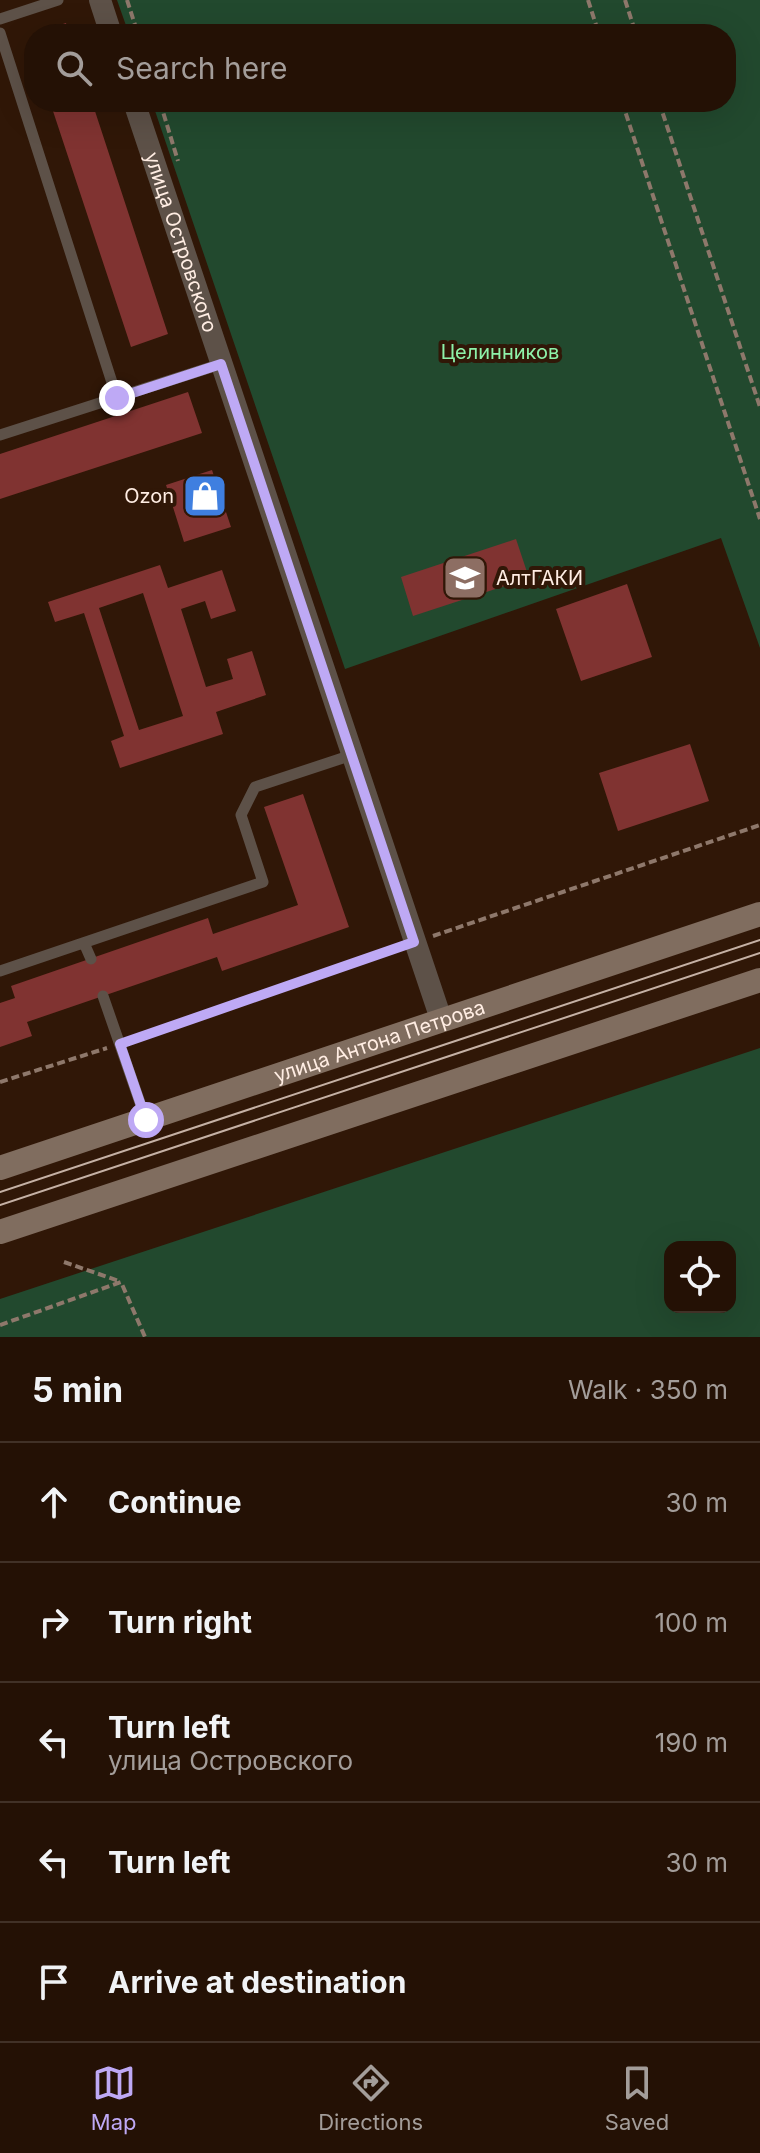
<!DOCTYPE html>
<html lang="en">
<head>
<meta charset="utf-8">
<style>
  body { margin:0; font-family:Inter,sans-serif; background:#2c1a0f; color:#f1f3f6 }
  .controls { position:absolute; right:24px; bottom:24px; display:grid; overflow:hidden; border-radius:16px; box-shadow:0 8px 32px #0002 }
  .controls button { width:72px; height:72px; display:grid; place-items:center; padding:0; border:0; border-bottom:2px solid #413127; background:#241105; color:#f1f3f6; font:40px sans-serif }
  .stop { position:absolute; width:24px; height:24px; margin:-18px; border:6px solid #bea9f5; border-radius:50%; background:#fff }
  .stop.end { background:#bea9f5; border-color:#fff; box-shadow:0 2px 8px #0008 }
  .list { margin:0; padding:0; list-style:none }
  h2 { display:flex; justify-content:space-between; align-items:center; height:104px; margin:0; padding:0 32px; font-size:34px }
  h2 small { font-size:26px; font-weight:400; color:#a39d9a }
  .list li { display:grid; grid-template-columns:52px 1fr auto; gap:24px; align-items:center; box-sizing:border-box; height:120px; padding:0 32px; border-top:2px solid #413127 }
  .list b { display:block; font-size:30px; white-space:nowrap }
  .list p { margin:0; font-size:26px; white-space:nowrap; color:#a39d9a }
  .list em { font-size:26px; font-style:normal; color:#a39d9a }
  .icon { flex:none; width:44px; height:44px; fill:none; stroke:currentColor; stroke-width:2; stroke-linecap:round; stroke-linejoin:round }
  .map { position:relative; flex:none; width:760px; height:1337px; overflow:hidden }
  .search { position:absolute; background:#241105; box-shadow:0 8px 32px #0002; left:24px; right:24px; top:24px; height:88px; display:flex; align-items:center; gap:20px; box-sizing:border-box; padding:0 28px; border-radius:32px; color:#a39d9a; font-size:30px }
  .sheet { height:704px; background:#241105 }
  nav { display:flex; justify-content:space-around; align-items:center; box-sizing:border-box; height:112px; border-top:2px solid #413127; background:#241105; font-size:22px; color:#a39d9a }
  nav a { display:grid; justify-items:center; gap:4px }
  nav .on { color:#bea9f5 }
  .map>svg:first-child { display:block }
</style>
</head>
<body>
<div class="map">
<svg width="760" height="1337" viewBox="0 0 760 1337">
  <rect width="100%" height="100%" fill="#301707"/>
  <path fill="#22492e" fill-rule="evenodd" d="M117,0H760V648L721,538L345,669L152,102H726V34H129Z
    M760,1048V1337H0V1299ZM670,1247H730V1307H670Z"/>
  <path fill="#803331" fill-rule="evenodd" d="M66,23L69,34H35V33Z
    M50,102H92L168,334L131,347Z
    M188,392L202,433L0,499V454Z
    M212,470L231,527L184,542L166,485Z
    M516,539L529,578L413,616L401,577Z
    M160,565L168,588L222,570L236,611L211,619L205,601L181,609L206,687L233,679L227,659L252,651L266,695L216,712L223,734L120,768L111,741L124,736L84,613L55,622L48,602ZM143,593L183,716L139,730L99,608Z
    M627,584L652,657L581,681L556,609Z
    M690,744L709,801L618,831L599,773Z
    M303,794L349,927L222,971L217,957L27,1022L32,1036L0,1047V1003L15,998L11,986L208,918L213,934L298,905L264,807Z"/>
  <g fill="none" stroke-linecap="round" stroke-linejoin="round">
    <path stroke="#8e786b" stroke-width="4" stroke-dasharray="8 4" stroke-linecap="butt" d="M127,0L138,34
      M588,0L599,34
      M625,0L636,34
      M160,102L178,161
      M622,102L760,519
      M659,102L760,407
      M433,936L760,825
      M134,1039L398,948
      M0,1082L107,1048
      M64,1262L119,1281
      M0,1325L121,1282L145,1337"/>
    <path stroke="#5d5148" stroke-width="11" d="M0,19L58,0
      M0,33L117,398
      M0,435L221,364
      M84,943L91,959
      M0,971L263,882L241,815L255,787L352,755
      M103,996L146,1120"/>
    <g stroke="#5d5148" stroke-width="22">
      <path d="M100,0L111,34"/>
      <path id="s1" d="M134,102L441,1019"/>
    </g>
    <g stroke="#806d5f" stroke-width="24">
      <path id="s2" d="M0,1168L760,914"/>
      <path d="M0,1232L760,980"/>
    </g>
    <path stroke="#c5b1a5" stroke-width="2" d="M0,1192L760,940
      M0,1205L760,953"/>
  </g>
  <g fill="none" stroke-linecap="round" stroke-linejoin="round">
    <path stroke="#bea9f5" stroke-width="10" d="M117,398L221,364L414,942L120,1044L146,1120"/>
  </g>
  <defs>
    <g id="shop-square" transform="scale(2.3)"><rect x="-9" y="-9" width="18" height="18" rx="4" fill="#3f7fe0" stroke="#301707"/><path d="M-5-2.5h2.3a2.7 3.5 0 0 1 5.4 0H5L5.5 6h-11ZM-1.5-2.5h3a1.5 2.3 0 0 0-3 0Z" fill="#fff"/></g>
    <g id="university-square" transform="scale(2.3)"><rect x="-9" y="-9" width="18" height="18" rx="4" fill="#8d6e63" stroke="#301707"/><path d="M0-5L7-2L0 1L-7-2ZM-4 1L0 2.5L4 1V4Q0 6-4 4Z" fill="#fff"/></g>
  </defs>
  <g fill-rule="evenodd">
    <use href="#shop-square" x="205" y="496"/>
    <use href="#university-square" x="465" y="578"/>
  </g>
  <g text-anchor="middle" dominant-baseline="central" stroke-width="8" stroke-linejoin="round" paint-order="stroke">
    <g font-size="20" fill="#ffede3" stroke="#301707">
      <text stroke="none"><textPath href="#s1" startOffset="148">улица Островского</textPath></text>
      <text stroke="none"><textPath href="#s2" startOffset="400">улица Антона Петрова</textPath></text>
    </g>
    <g font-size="20" fill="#8ef2aa" stroke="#301707">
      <text x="500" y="352">Целинников</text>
    </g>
    <g font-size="20" fill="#ffede3" stroke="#301707" text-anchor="end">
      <text x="174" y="496">Ozon</text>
      <text x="496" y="578" text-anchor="start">АлтГАКИ</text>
    </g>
  </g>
</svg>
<div class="controls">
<button><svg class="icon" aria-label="locate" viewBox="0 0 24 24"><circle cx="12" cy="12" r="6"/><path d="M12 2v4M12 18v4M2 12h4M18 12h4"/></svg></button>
</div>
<div class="stop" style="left:146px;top:1120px"></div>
<div class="stop end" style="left:117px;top:398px"></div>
<div class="search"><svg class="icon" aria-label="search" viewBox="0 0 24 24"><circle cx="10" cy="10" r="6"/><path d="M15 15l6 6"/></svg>Search here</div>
</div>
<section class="sheet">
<h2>5 min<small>Walk · 350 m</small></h2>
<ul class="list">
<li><svg class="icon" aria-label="ahead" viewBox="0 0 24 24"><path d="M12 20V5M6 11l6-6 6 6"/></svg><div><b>Continue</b></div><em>30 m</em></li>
<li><svg class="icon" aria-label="right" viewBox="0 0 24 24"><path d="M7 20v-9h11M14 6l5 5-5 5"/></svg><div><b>Turn right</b></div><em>100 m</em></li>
<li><svg class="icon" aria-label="left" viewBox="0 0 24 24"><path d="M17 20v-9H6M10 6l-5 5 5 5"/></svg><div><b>Turn left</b><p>улица Островского</p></div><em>190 m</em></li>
<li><svg class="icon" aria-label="left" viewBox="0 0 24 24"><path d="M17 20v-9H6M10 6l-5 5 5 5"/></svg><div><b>Turn left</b></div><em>30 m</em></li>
<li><svg class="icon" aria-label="arrive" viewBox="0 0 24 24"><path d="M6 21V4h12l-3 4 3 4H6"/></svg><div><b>Arrive at destination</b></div></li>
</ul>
</section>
<nav>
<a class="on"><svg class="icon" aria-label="map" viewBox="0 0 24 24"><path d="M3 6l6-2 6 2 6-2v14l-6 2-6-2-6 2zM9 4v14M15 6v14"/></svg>Map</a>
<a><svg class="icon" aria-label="directions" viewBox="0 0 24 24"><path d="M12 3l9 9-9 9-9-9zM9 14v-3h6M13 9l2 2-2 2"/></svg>Directions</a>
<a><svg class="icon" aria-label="saved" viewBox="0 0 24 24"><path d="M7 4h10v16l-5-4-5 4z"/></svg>Saved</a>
</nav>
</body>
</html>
